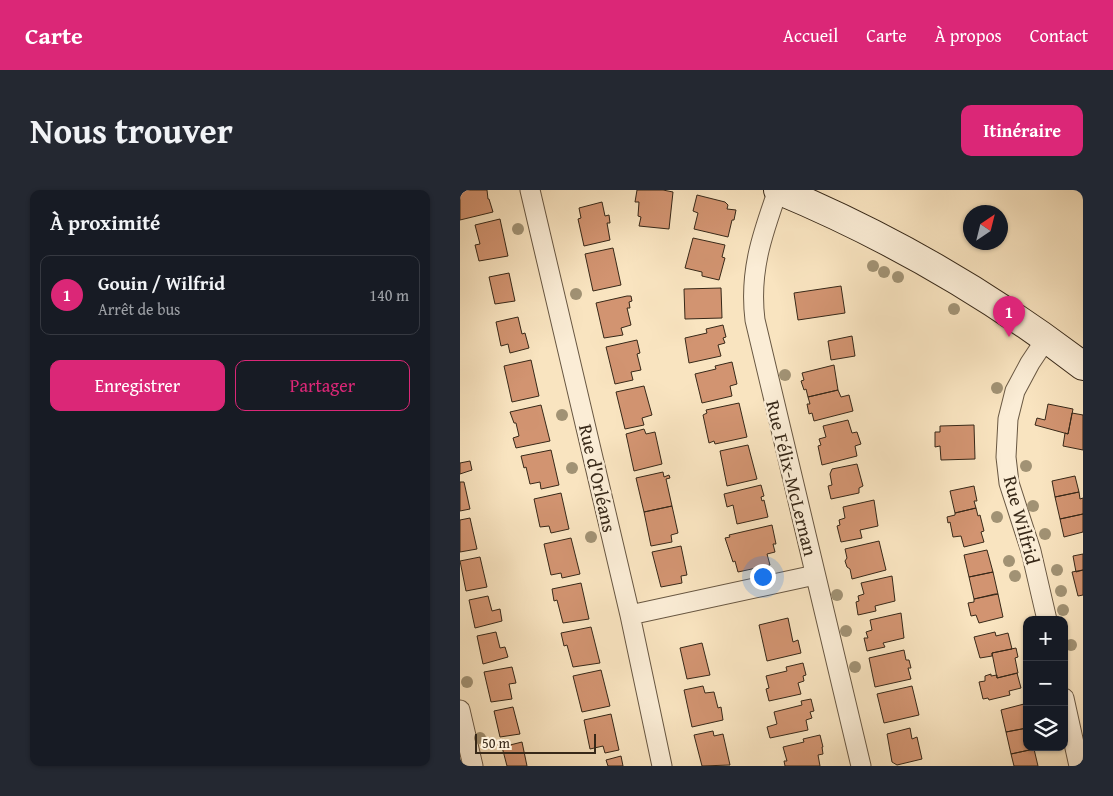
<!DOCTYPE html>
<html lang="fr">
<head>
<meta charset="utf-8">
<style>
  body { margin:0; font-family:"Gentium Book Plus",serif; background:#242831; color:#f1f3f6 }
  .controls { position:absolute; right:15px; bottom:15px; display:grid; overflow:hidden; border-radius:10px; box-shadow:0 1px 4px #0004 }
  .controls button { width:45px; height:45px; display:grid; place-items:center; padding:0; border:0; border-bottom:1px solid #363941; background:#171b24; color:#f1f3f6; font:25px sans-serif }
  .compass { position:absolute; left:503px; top:15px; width:45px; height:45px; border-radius:50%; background:#171b24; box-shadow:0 1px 4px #0004; rotate:35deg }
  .scale { position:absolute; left:15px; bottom:12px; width:121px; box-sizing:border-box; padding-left:5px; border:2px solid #372818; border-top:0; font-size:14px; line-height:18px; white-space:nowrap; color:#372818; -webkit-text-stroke:4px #fbedd6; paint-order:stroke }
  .you { position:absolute; left:302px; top:386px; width:18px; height:18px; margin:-12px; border:4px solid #fff; border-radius:50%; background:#1a73e8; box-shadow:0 0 0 8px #1a73e833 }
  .badge { display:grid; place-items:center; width:32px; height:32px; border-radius:50%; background:#db2777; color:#fff; font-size:16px; font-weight:700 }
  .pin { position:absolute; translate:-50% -41px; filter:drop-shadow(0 1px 2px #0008) }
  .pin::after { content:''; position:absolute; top:26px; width:18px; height:15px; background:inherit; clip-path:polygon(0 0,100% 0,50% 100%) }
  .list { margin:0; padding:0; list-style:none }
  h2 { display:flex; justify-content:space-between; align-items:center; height:65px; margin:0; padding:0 20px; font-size:21px }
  h2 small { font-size:16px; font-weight:400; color:#9ea1a6 }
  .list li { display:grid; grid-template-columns:32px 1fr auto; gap:15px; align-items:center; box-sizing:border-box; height:80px; margin:0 10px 10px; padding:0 10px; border:1px solid #363941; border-radius:10px }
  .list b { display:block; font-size:19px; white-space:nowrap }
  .list p { margin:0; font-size:16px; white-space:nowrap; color:#9ea1a6 }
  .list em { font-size:16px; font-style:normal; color:#9ea1a6 }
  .actions { display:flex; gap:10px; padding:15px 20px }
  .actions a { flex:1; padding:11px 0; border:1px solid #db2777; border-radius:10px; text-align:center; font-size:18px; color:#db2777 }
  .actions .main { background:#db2777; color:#fff }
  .icon { flex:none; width:28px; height:28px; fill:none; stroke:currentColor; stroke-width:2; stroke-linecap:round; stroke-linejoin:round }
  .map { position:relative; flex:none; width:623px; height:576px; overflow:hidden; border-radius:10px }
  header { display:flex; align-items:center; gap:30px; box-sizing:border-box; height:70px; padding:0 25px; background:#db2777; color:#fff }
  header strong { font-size:24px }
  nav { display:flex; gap:28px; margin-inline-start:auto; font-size:18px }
  .intro { display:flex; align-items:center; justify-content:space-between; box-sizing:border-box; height:120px; padding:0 30px }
  h1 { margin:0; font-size:35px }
  .button { padding:12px 22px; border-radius:10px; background:#db2777; color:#fff; font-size:18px; font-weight:700 }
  main { display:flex; gap:30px; padding:0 30px }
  aside { flex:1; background:#171b24; border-radius:10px; box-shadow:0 1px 4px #0004 }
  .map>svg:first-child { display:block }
</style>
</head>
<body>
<header>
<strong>Carte</strong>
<nav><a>Accueil</a><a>Carte</a><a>À propos</a><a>Contact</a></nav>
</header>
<div class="intro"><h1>Nous trouver</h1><a class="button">Itinéraire</a></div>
<main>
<aside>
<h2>À proximité<small></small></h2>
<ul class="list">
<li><span class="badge">1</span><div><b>Gouin / Wilfrid</b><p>Arrêt de bus</p></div><em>140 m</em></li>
</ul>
<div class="actions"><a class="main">Enregistrer</a><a>Partager</a></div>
</aside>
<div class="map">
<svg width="623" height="576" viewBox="0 0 623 576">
  <rect width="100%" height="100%" fill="#f9e4c0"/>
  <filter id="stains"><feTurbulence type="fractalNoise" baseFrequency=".004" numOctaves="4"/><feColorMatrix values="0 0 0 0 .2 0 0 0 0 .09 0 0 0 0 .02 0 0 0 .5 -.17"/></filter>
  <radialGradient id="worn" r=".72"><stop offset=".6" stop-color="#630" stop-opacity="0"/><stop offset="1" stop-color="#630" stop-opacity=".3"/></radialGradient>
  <path fill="#d29471" stroke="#372818" d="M0,0H27L28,9H29L33,22L0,30Z
    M177,0H203L213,2L209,39L179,36L181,27L178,26L179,12H175Z
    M237,5L265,12L268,15L267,19L276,20L274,30H272L268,47L234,39L238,23L233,21Z
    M142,12L145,26L149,25L150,33H147L150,50L124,56L118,29L121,28L119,18Z
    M40,29L48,66L19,71L15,55L20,54L15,35Z
    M233,48L265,55L262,67L265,68L259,90L242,86V82L225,78Z
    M153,58L161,95L133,101L125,64Z
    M49,83L55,111L35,114L29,87Z
    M381,96L385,123L338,130L334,103Z
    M261,98L262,128L225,129L224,99Z
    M167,106H171L172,111L169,112L170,118H167L171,135L161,138L163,145L144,148L136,113Z
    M58,127L62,144L65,143L69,158L50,163L48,154L41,156L36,132Z
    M263,135L266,147L263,148L265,153L258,155L261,166L229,173L225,148L247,143L246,139Z
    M392,146L395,166L371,170L368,151Z
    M177,150L180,163L177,164L181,180L171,182L173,190L155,194L146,157Z
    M71,170L79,206L52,212L44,176Z
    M272,172L277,194L270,196L272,206L242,213L235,184L256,179L255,176Z
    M374,175L378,200L348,207L346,199L344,200L341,191L344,190L342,183Z
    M184,196L192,225L182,228L184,235L165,239L156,202Z
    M378,200L381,207L389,205L393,221L354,231L352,223L349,224L347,214H350L348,207Z
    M279,213L287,247L255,254L254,251L249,253L243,225L247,223L246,220Z
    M588,214L613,219L608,244L575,235L577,228L585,230Z
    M81,215L90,251L56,258L53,248L59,246L56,233H54L50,222Z
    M612,223L623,225V260L603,256L605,243L608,244Z
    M388,230L392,243L397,242L401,254L395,256L397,266L362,275L358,256L361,255L359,249L366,247L363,236Z
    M514,235L515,269L481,270L480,256L475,257V242H480V236Z
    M184,239L186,244L195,242L202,274L174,281L166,244Z
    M288,255L297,289L267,296L260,261Z
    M91,260L99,295L81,299L80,292L70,294L66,277L64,278L61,266Z
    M10,271L12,280L0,284V273Z
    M397,274L403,296L399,298V303L371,309L368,296L372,295L370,284L372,279Z
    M203,282L204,287L209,285L210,288L206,289L212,316L184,322L176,288Z
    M615,286L619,302L595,307L592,291Z
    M0,292H4L10,319L0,321Z
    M301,295L304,306L301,307L302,311L304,310L308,327L277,334L273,315L267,317L264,304Z
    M514,296L517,311H514L516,318L495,323L490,301Z
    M619,302L620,309L623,308V324L600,329L595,307Z
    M101,303L109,339L91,343L89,336L80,337L74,309Z
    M414,310L418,336L400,340L402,348L381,352L377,336L380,335L379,330L385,328L383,317Z
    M212,316L218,343L211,345L212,352L191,356L184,322Z
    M516,318L518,326L520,325L524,341L521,342L524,352L504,357L501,346L493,347L490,332L488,333L487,327L495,325V323Z
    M623,324V342L604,347L600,329Z
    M10,328L17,359L0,362V330Z
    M312,335L316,354H313L315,362L307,364L310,375L278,382L275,371L273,372L265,348L270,347L269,345Z
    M111,348L120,384L102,388L101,383L91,385L84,354Z
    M419,351L426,380L392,389L390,379L387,377L385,371L387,368L385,359Z
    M221,356L227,385L221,386L222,393L201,397L192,362Z
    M527,360L533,382L509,387L504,365Z
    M623,364V380L616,382L613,366Z
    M20,367L27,397L6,401L0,371Z
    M623,380V405L618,406L612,382Z
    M533,382L538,404L514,409L509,387Z
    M432,386L435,411L415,416L416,421L398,425L396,412L399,411L398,406L404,404L401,393Z
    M121,393L129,429L103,433L97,410L94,411L92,399Z
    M535,404H538L543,427L519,433L516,425L511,426L508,413L514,412V409Z
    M28,406L32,421L40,419L42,431L15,438L9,410Z
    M441,423L444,448L423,453L425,457L407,461L404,448H408L406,442L412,440L410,430Z
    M328,428L333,452L338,450L341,463L307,471L299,435Z
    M131,437L140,473L113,477L107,455L104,456L101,443Z
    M36,442L40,458L45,457L48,467L23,474L17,446Z
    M535,442L536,446L548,443L552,459L532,463V466L520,468L514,447Z
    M242,453L250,485L227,489L220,458Z
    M556,458L558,467L555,468L558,483L537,488L532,463Z
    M444,460L446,470H449L451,478H448L451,489L415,497L409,468Z
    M343,473L346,485L343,486L344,491L338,493L341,504L309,511L306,499L309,498L306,486L327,481L326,477Z
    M52,477L56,493L49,494L52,509L31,512L24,482Z
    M141,480L150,516L122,522L113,486Z
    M557,483L561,498L549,501L550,505L529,510L528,508L523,509L519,492L525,491V486L531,484V486L537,485V488Z
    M243,496L245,503L254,502L258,518L261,517L263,530L232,537L224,500Z
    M452,496L459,525L424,533L417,504Z
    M351,509L354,521L350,522L352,528L346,530L348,540L310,548L307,537L317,534L314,522L342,515L341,511Z
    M564,514L567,526V538L546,542L541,520Z
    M53,517L60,544L40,547L34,521Z
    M151,524L159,560L145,563L143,556L130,559L124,530Z
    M450,538L452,549L457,547L462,569L437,575L432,572L427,544Z
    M567,538V557H574V559L551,564L546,542Z
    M253,541L254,546L263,544L270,575L242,576L234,545Z
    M360,545L363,557H362L363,564L358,565L360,576H325L324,571H327L323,557L344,552L343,549Z
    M62,552L67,576H47L42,557Z
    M574,559L578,576H554L551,564Z
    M161,566L163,576H148L146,570Z"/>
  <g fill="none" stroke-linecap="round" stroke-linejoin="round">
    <g stroke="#685742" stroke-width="21">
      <path id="street" d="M70,0L170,425L202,576
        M318,0C302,45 289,82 295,130L401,576
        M586,149L570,173L555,201L548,229L546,267L549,293L571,361L587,430
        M170,425L355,385
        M604,508L619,576
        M0,520L13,576"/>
    </g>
    <g stroke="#372818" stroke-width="30">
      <path id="secondary" d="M318,0C426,45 530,105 623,176"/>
    </g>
    <use href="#street" stroke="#fbedd6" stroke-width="19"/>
    <use href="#secondary" stroke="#fbedd6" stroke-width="28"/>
  </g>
  <g fill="#a19274">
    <circle cx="58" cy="39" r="6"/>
    <circle cx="413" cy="76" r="6"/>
    <circle cx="424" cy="82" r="6"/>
    <circle cx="438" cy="87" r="6"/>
    <circle cx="116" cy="104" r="6"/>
    <circle cx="494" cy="119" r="6"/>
    <circle cx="325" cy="185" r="6"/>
    <circle cx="537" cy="198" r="6"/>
    <circle cx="102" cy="225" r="6"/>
    <circle cx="566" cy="276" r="6"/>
    <circle cx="112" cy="278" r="6"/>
    <circle cx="573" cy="316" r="6"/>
    <circle cx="537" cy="327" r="6"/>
    <circle cx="585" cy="344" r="6"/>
    <circle cx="131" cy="347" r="6"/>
    <circle cx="549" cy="371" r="6"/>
    <circle cx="597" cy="380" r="6"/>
    <circle cx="555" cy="386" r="6"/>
    <circle cx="601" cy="401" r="6"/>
    <circle cx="377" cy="405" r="6"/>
    <circle cx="603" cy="420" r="6"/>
    <circle cx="386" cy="441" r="6"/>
    <circle cx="611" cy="455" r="6"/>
    <circle cx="395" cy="477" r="6"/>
    <circle cx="7" cy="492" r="6"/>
    <circle cx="20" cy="548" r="6"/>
  </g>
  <g text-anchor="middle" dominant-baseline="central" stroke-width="5" stroke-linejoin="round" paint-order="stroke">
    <g font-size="19" fill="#372818" stroke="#fbedd6">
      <text transform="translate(138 288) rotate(77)">Rue d'Orléans</text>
      <text transform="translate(332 288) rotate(76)">Rue Félix-McLernan</text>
      <text transform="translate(562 330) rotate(75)">Rue Wilfrid</text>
    </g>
  </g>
  <rect width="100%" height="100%" filter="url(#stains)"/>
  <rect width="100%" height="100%" fill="url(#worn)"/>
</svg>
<div class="controls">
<button>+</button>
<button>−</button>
<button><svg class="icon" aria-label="layers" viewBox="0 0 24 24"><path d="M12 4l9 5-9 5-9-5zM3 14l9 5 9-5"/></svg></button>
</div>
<svg class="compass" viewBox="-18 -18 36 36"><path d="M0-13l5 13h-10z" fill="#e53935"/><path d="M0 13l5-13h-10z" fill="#9ea1a6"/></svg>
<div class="scale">50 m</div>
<div class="you"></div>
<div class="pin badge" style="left:549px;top:147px">1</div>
</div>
</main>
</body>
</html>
